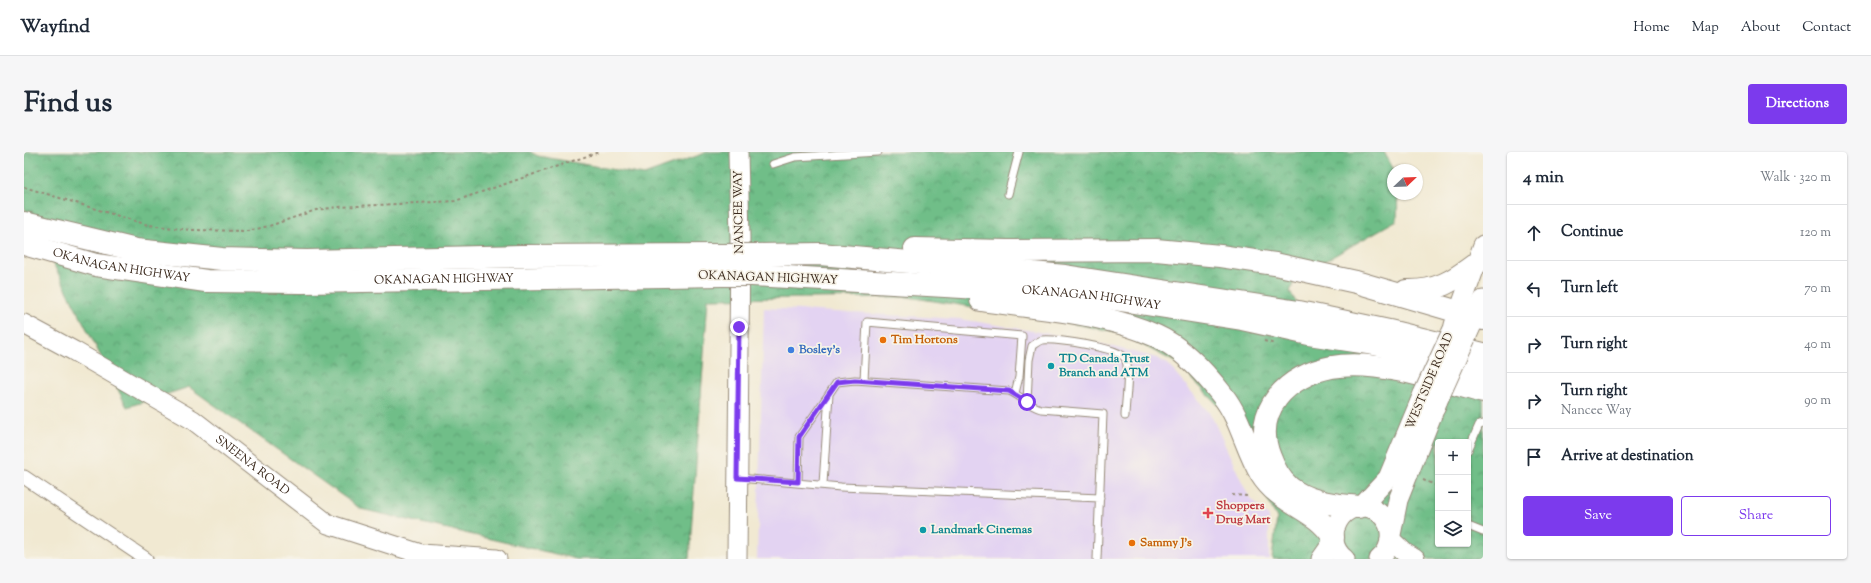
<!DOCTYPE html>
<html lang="en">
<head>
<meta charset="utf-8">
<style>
  body { margin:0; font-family:"Sorts Mill Goudy",serif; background:#f6f6f7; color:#1f2937 }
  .controls { position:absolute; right:12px; bottom:12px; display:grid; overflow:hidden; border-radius:4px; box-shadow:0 1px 3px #0004 }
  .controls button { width:36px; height:36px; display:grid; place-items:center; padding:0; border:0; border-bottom:1px solid #e0e1e3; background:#fff; color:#1f2937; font:20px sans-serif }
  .compass { position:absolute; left:1363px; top:12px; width:36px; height:36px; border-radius:50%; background:#fff; box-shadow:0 1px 3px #0004; rotate:67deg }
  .stop { position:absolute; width:12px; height:12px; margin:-9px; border:3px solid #7c3aed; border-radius:50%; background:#fff }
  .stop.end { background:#7c3aed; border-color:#fff; box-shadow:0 1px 4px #0008 }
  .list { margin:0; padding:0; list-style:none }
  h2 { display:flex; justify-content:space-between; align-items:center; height:52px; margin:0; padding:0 16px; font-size:17px }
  h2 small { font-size:13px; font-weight:400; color:#747a83 }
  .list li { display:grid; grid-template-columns:26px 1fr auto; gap:12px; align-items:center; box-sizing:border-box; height:56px; padding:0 16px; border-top:1px solid #e0e1e3 }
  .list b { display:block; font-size:15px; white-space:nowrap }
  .list p { margin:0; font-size:13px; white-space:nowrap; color:#747a83 }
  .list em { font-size:13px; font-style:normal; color:#747a83 }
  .actions { display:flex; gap:8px; padding:12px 16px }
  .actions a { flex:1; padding:9px 0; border:1px solid #7c3aed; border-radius:4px; text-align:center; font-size:14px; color:#7c3aed }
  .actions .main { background:#7c3aed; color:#fff }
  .icon { flex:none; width:22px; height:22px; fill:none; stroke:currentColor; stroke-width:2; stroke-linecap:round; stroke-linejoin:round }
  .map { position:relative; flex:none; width:1459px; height:407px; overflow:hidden; border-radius:4px }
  header { display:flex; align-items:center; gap:24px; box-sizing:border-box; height:56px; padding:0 20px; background:#fff; border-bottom:1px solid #e0e1e3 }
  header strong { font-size:19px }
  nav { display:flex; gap:22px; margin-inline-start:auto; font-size:14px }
  .intro { display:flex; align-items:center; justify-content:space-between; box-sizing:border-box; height:96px; padding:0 24px }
  h1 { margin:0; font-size:28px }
  .button { padding:10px 18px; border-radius:4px; background:#7c3aed; color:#fff; font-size:14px; font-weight:700 }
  main { display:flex; gap:24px; padding:0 24px }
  aside { flex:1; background:#fff; border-radius:4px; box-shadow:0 1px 3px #0004 }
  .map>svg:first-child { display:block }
</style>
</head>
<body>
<header>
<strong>Wayfind</strong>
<nav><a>Home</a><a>Map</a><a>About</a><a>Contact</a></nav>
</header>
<div class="intro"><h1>Find us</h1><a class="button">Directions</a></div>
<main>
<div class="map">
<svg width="1459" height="407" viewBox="0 0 1459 407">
  <defs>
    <pattern id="forest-crowns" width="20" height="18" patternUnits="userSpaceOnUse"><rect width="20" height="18" fill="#6fbe88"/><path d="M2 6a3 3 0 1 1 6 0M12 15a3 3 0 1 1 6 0" fill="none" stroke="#5c9b6f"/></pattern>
  </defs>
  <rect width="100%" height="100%" fill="#f7f3e8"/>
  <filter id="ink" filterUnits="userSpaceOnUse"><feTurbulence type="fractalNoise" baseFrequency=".025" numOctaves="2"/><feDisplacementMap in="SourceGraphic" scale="8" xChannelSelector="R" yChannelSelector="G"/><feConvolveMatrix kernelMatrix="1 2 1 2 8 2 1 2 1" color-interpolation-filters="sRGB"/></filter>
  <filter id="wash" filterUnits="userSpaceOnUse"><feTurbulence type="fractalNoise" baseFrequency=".012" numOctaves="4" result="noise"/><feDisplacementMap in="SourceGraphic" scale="16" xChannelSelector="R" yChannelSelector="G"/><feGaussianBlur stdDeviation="0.9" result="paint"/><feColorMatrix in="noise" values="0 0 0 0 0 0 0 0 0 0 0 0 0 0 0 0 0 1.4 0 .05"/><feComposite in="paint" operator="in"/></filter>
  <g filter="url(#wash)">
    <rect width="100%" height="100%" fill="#f1e9d2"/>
    <path fill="#e3d3f2" d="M740,156L936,167L1058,187L1133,206L1144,212L1187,263L1225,345L1245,365V407H733Z"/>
    <path fill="url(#forest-crowns)" stroke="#557453" fill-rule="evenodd" d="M0,0H506L514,4L620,23L684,0H1360L1370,18L1369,42H1374L1373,68L1271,126L1266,140L1275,155L1459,228V407H1248L1253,366L1196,255L1153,211L1094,180L982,160L884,145L684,147L665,407H553L337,357L165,235L103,255L0,55ZM1414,290H1444V392H1414Z"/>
  </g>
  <g filter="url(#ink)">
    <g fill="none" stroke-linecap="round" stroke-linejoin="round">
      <g stroke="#968a78" stroke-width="9">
        <path id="lane" d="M749,12L771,5L854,0
          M984,42L995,0
          M840,228L843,170L998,184L995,225L991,241
          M1003,250L1005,208L1008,194C1011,192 1014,189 1018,188C1032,187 1094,195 1101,206C1107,216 1101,251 1101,264
          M1444,298L1455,273L1459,272
          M715,326L817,335L1076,346
          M774,330L775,285L805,242
          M799,332L805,242L813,230L831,228L985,239C996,243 1005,254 1017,257L1079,262L1073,407
          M1444,374L1459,380"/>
      </g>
      <g stroke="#968a78" stroke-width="15">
        <path id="street" d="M0,325L122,407"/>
      </g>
      <g stroke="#968a78" stroke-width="21">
        <g id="secondary">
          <path id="s1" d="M0,172L50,199L169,268L304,372L397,402L473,407"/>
          <path d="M1430,173L1459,93"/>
          <path d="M1442,186L1459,148"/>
          <path d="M1337,355L1364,326L1399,242"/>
          <path d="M1367,383L1374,348L1414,248"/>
          <path d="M1366,387L1381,401L1391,407"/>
          <path d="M713,407L716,86L714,0"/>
          <path d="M1297,407L1309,390"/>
          <path d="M1321,407C1294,386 1320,343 1351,358C1359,363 1365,371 1366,380C1367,391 1363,401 1355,407"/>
        </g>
      </g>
      <g stroke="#968a78" stroke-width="24">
        <g id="highway">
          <path d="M0,71L112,98L198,107L283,109L497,104L698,103"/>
          <path id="s2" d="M0,92L72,113L182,129L278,130L698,123"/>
          <path d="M891,97L983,99L1132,98L1196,104L1251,112L1332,130L1459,167"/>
          <path d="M729,103L796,102L1041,124L1275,160L1365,179L1459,202"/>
          <path id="s3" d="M728,123L1008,139L1077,145L1218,167L1285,182L1351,192L1459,221"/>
          <path d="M1382,139C1413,140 1429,129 1453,111"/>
          <path d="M957,148C1015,157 1077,159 1132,184C1157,195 1182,222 1199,244C1217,267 1222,297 1237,322C1256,353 1292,356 1309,385"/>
          <path d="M1334,355C1310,352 1285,351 1265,335C1256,327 1250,316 1246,305C1227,258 1264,223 1308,215C1351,207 1417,228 1459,240"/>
        </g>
      </g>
      <path stroke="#968a78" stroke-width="2" stroke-dasharray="3 3" stroke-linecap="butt" d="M0,35L124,73L167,78L224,79L245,74L292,58L314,55L431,49L575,0
        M1240,189L1251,192
        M1399,328L1414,334
        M1208,343L1224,344"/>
      <use href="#lane" stroke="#fff" stroke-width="7"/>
      <use href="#street" stroke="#fff" stroke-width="13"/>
      <use href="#secondary" stroke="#fff" stroke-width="19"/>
      <use href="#highway" stroke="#fff" stroke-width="22"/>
      <g stroke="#968a78" stroke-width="21" stroke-linecap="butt">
        <path id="secondary-bridge" d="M1399,242L1429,177
          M1414,248L1442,186"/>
      </g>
      <g stroke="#968a78" stroke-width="24" stroke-linecap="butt">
        <path id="highway-bridge" d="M698,103H729
          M698,123H728"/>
      </g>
      <use href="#secondary-bridge" stroke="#fff" stroke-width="19"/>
      <use href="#highway-bridge" stroke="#fff" stroke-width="22"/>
    </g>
  </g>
  <g fill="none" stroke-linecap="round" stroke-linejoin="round" filter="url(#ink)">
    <path stroke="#7c3aed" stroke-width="5" d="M715,175L713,326L774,330L775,285L813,230L831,228L985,239L1003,250"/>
  </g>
  <g fill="#e8710a" stroke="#f7f3e8" stroke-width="1.5">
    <circle cx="859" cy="188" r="4"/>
    <circle cx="1108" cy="391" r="4"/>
  </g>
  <circle fill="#3f7fe0" stroke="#f7f3e8" stroke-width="1.5" cx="767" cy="198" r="4"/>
  <g fill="#0f9aa8" stroke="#f7f3e8" stroke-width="1.5">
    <circle cx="1027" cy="214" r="4"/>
    <circle cx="899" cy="378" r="4"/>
  </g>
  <path fill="#e0444e" stroke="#f7f3e8" stroke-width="1.5" d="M1182 355h4v4h4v4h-4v4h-4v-4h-4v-4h4z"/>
  <g text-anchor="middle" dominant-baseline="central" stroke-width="3.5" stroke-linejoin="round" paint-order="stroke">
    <g font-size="12" fill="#3b2a1e" stroke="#f7f3e8">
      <text transform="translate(715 60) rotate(-91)">NANCEE WAY</text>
      <text stroke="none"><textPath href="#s2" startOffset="100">OKANAGAN HIGHWAY</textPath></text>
      <text transform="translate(744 126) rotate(2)">OKANAGAN HIGHWAY</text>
      <text stroke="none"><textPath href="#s2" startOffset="424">OKANAGAN HIGHWAY</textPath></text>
      <text stroke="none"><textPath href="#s3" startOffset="340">OKANAGAN HIGHWAY</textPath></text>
      <text transform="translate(1406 229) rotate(-67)">WESTSIDE ROAD</text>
      <text stroke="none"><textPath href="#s1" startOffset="269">SNEENA ROAD</textPath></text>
    </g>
    <g font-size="12" font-weight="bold" fill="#c56008" stroke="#f7f3e8" text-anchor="start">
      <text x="867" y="188">Tim Hortons</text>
      <text x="1116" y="391">Sammy J’s</text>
    </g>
    <g font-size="12" font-weight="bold" fill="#366cbe" stroke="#f7f3e8" text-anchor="start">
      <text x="775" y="198">Bosley's</text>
    </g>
    <g font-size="12" font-weight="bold" fill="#0d838f" stroke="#f7f3e8" text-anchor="start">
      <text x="1035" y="207">TD Canada Trust<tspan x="1035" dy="14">Branch and ATM</tspan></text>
      <text x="907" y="378">Landmark Cinemas</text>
    </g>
    <g font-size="12" font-weight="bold" fill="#be3a42" stroke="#f7f3e8" text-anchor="start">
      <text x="1192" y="354">Shoppers<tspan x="1192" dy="14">Drug Mart</tspan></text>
    </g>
  </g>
</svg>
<div class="controls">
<button>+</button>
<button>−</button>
<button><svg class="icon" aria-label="layers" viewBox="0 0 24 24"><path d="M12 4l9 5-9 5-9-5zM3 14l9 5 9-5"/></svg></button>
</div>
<svg class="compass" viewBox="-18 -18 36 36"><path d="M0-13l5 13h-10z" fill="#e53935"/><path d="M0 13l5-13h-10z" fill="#747a83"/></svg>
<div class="stop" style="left:1003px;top:250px"></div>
<div class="stop end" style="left:715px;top:175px"></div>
</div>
<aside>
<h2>4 min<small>Walk · 320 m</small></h2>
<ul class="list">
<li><svg class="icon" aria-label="ahead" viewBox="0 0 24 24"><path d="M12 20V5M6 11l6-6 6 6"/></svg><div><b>Continue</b></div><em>120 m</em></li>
<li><svg class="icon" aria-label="left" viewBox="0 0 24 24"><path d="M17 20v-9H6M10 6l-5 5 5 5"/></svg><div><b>Turn left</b></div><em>70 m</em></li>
<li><svg class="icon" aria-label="right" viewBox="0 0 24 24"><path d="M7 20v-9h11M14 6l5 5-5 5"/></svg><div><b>Turn right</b></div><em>40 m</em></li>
<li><svg class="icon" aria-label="right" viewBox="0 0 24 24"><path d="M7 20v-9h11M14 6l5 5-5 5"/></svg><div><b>Turn right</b><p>Nancee Way</p></div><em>90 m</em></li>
<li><svg class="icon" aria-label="arrive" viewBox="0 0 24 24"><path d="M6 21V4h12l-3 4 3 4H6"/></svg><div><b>Arrive at destination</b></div></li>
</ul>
<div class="actions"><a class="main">Save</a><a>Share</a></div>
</aside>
</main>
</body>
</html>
